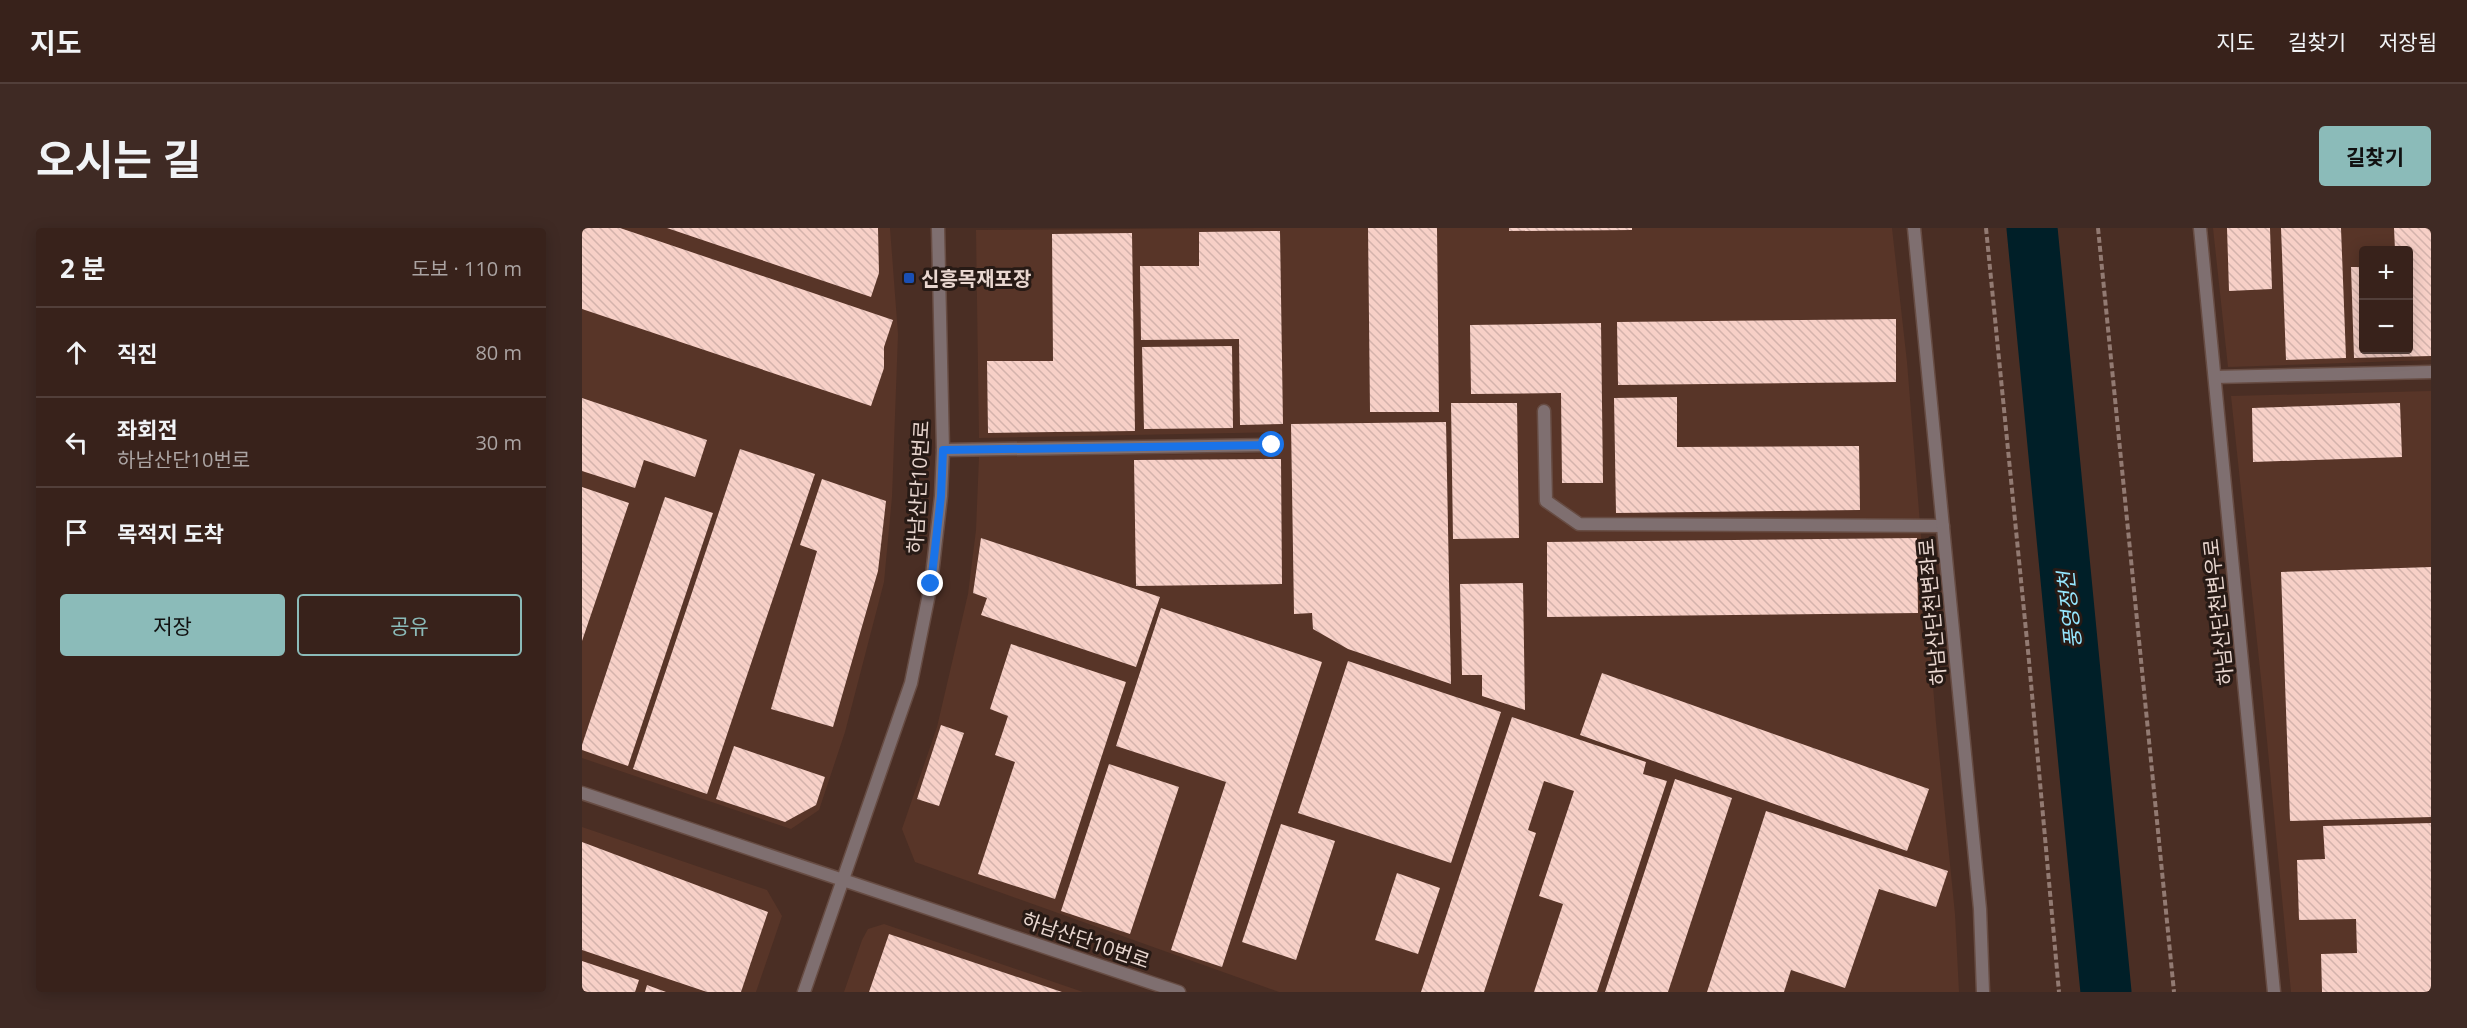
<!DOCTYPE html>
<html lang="ko">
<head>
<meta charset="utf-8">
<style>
  body { margin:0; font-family:"Open Sans","Noto Sans KR",sans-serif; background:#3f2a24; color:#f1f3f6 }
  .controls { position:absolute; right:18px; top:18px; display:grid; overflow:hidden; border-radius:6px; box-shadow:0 3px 15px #0003 }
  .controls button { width:54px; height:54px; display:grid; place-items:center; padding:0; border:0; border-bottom:2px solid #523f3a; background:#38221b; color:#f1f3f6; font:30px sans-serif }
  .stop { position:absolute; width:18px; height:18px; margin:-14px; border:4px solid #1a73e8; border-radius:50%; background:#fff }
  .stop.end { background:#1a73e8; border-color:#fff; box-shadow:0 2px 6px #0008 }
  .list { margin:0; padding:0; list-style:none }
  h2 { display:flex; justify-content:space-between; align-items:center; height:78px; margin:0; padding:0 24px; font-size:26px }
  h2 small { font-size:20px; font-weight:400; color:#aba4a3 }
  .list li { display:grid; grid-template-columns:39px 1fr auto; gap:18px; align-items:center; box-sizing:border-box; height:90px; padding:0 24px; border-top:2px solid #523f3a }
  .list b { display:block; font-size:22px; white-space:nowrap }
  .list p { margin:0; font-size:20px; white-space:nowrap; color:#aba4a3 }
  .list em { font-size:20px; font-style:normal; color:#aba4a3 }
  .actions { display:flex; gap:12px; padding:18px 24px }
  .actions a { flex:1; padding:14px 0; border:2px solid #8bbbb9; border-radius:6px; text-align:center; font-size:21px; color:#8bbbb9 }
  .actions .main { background:#8bbbb9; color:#111 }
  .icon { flex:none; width:33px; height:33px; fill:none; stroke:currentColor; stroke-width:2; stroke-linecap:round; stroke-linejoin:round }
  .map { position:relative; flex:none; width:1849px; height:764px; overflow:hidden; border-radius:6px }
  header { display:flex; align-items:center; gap:36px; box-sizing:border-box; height:84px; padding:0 30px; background:#38221b; border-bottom:2px solid #523f3a }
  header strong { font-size:28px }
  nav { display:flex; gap:33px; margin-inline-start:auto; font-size:21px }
  .intro { display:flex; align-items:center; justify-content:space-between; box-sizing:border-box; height:144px; padding:0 36px }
  h1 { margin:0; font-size:42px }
  .button { padding:15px 27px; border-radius:6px; background:#8bbbb9; color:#111; font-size:21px; font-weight:700 }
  main { display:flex; gap:36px; padding:0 36px }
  aside { flex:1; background:#38221b; border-radius:6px; box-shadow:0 3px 15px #0003 }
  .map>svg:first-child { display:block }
</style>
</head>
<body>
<header>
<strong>지도</strong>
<nav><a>지도</a><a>길찾기</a><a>저장됨</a></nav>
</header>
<div class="intro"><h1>오시는 길</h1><a class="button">길찾기</a></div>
<main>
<aside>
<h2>2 분<small>도보 · 110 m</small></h2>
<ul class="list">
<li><svg class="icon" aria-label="ahead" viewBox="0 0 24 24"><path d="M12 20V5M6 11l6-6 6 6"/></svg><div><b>직진</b></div><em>80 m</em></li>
<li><svg class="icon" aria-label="left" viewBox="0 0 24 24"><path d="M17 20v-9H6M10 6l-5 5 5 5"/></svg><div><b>좌회전</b><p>하남산단10번로</p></div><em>30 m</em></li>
<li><svg class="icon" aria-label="arrive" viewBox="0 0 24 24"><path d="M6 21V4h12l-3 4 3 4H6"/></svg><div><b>목적지 도착</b></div></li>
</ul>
<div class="actions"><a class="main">저장</a><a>공유</a></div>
</aside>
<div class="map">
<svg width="1849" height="764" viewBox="0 0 1849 764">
  <defs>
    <pattern id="building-back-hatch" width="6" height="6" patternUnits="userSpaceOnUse" patternTransform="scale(1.5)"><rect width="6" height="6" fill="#f7d0c7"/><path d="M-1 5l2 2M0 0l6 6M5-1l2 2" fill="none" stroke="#d4b3ac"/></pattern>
  </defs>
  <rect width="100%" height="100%" fill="#4a2e24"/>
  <path fill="#583528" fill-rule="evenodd" d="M0,0H308L316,106L310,269L302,354L263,504L237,582L209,601L0,530Z
    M676,0H1310L1325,134L1354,495L1373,686L1377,764H697L333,634L320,601L355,499L386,366L394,302L397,229L698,225V204L397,210L394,2Z
    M1631,0H1849V132L1646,139ZM1782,22H1826V122H1782Z
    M1849,163V764H1709L1680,460L1649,168Z
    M0,599L185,662L200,688L174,764H0Z
    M302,696L501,764H262L280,712L286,701Z"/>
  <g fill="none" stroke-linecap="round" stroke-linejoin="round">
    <path stroke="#001f28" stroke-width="51" d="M1450,0L1524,764"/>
  </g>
  <path fill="url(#building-back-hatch)" d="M0,0H38L311,92L302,119V140L289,178L0,81Z
    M85,0H296L297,45L289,69Z
    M786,0H855L857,184H788Z
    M927,0H1050V2L927,3Z
    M1645,0H1688L1690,61L1647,63Z
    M1699,0H1759L1764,130L1704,132Z
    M1812,0H1849V128L1772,130L1769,39H1782V122H1826V22H1813Z
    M698,3L701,196L658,197L657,111L559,112L558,38H617V4Z
    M550,5L553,203L406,205L405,133H471L470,6Z
    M1314,91V154L1036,157L1035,94Z
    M1019,95L1021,255H980L979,165L889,166L888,97Z
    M650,118L651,200L562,201L560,119Z
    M1095,169V219L1277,218L1278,282L1034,285L1032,170Z
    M0,170L125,212L113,249L62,232L53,260L0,243Z
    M869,175H935L937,310L871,311Z
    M1818,175L1820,229L1671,234L1670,180Z
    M864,194L869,456L766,421L731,401L730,385L712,386L709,196Z
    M158,221L233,246L125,566L51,541Z
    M699,231L700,356L554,358L552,232Z
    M240,251L304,273L296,343L251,499L189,481L235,323L218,317Z
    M0,259L47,275L0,413Z
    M83,269L131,285L46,538L0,522V517Z
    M399,310L578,369L554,439L399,387L405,370L391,365Z
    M1335,310L1336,385L965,389V314Z
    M1849,339V589L1708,593L1699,344Z
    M941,355L943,482L900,468V447H880L878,356Z
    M579,380L740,434L640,739L589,722L644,554L534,518Z
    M429,416L544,454L473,671L396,646L433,534L413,527L426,488L408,481Z
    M766,433L919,484L869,635L716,585Z
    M1020,445L1347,561L1325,623L998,507Z
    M930,489L1064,534L1061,546L1085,553L1015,764H952L981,676L957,668L992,563L962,553L946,602L954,605L902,764H839Z
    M359,497L382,505L357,578L335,571Z
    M152,518L243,549L234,577L203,594L134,571Z
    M527,536L597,559L548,706L479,683Z
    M1093,551L1150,570L1086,764H1023Z
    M1184,583L1366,643L1354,679L1297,661L1263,760L1209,742L1202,764H1125Z
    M1849,595V764H1740L1739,726L1775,725L1774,691L1717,692L1715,632L1743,631L1741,598Z
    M699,596L753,613L714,732L660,714Z
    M0,614L186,684L159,764H125L0,722Z
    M815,645L858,660L836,726L793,712Z
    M307,706L480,764H287Z
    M0,733L57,752L53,764H0Z
    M65,757L84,764H63Z"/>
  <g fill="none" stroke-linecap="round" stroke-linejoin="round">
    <g stroke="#674c43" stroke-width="15">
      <path id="lane" d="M1633,149L1849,144
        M962,183L964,273L997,296L1361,298
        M361,222L690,217"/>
    </g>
    <g stroke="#674c43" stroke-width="15">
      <path id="street" d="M1332,0L1398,681L1401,764
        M1618,0L1692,764
        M0,565L597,764
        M222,764L329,455L349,356L359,268L361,222L356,0"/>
    </g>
    <path stroke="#927a72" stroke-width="4" stroke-dasharray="6 3" stroke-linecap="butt" d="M1404,0L1447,433L1477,764
      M1516,0L1592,764"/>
    <use href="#lane" stroke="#7f6f70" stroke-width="12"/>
    <use href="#street" stroke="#7f6f70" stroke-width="12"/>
  </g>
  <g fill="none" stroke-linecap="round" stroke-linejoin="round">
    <path stroke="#1a73e8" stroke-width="8" d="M349,356L359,268L361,222L690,217"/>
  </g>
  <rect fill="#1a4fb4" stroke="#271a15" stroke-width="2" x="321" y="44" width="12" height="12" rx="3"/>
  <g text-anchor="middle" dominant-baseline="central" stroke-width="6" stroke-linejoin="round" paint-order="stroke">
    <g font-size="20" font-weight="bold" fill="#e9d7d0" stroke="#271a15" text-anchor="start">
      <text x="339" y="50">신흥목재포장</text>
    </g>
    <g font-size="20" fill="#e9d7d0" stroke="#271a15">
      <text transform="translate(336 259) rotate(-87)">하남산단10번로</text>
      <text transform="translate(1350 384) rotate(-95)">하남산단천변좌로</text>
      <text transform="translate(1636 384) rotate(-96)">하남산단천변우로</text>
      <text transform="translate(504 712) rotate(19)">하남산단10번로</text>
    </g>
    <g font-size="21" font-style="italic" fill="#96e6fe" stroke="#271a15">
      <text transform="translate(1487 382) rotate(-96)">풍영정천</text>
    </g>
  </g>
</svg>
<div class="controls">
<button>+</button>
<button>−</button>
</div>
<div class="stop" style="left:690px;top:217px"></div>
<div class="stop end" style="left:349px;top:356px"></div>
</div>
</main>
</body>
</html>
